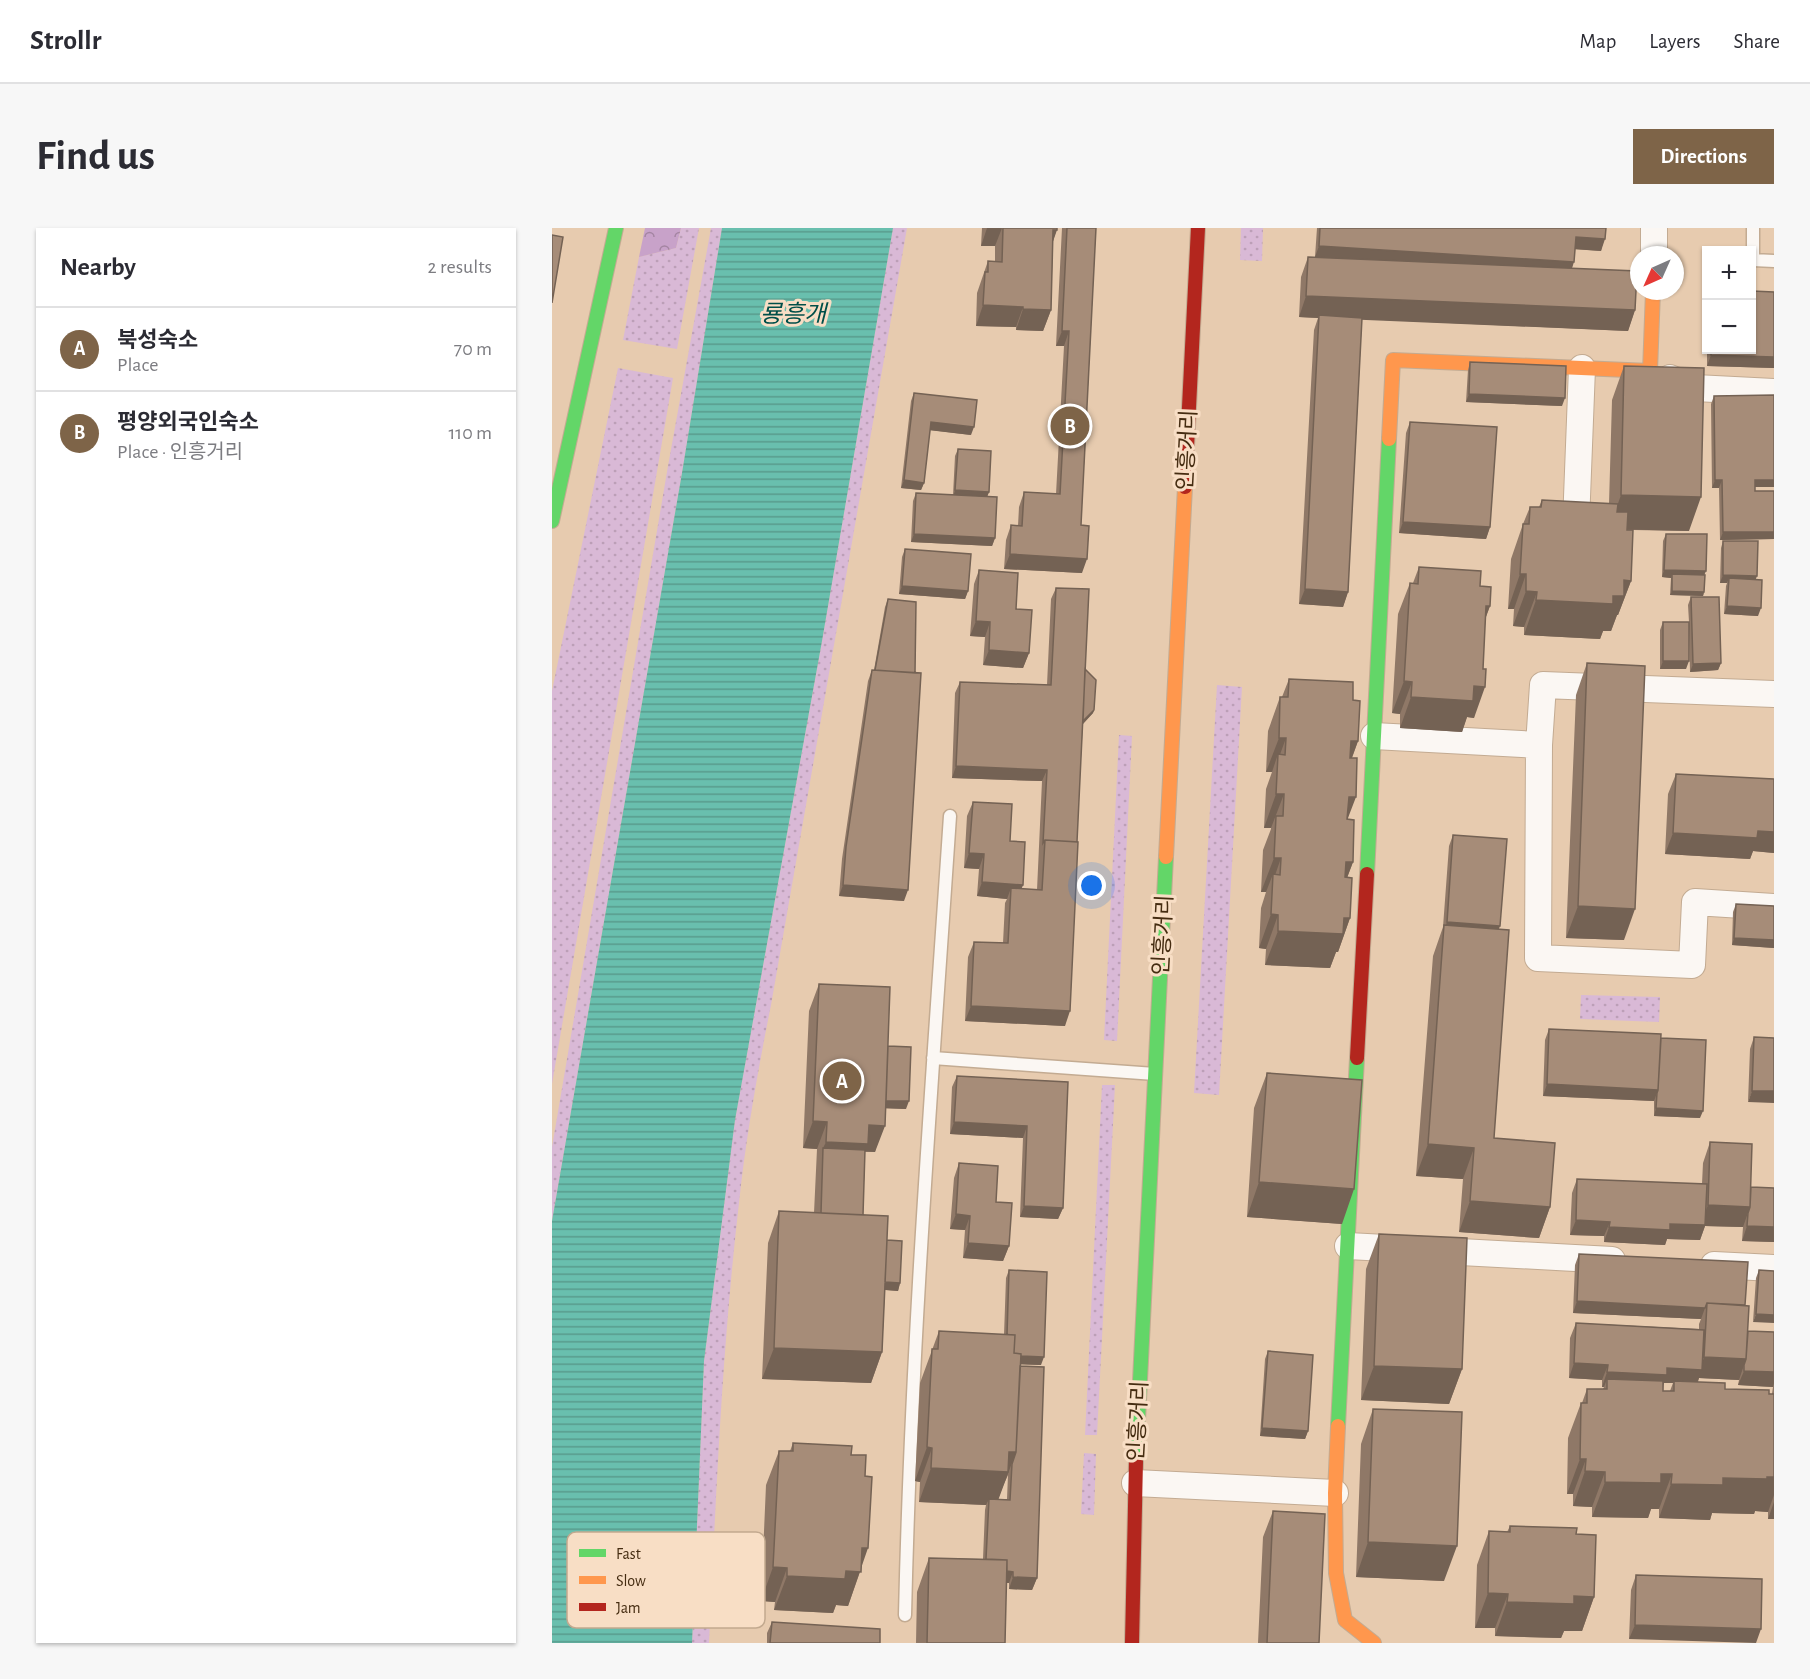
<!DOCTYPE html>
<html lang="en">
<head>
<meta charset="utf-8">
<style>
  body { margin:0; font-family:"Alegreya Sans","Noto Sans KR",sans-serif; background:#f7f7f7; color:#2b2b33 }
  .controls { position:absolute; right:18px; top:18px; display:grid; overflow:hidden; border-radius:0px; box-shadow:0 2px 4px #0004 }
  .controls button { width:54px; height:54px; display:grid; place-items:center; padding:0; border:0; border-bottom:2px solid #e1e1e2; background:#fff; color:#2b2b33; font:30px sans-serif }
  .compass { position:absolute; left:1078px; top:18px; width:54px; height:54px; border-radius:50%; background:#fff; box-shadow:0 2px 4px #0004; rotate:225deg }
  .you { position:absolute; left:540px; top:658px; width:21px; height:21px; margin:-15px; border:4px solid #fff; border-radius:50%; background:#1a73e8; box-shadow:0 0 0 9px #1a73e833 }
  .badge { display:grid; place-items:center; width:39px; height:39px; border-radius:50%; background:#7e6448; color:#fff; font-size:20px; font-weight:700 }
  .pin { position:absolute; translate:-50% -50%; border:3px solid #fff; box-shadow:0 2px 6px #0006 }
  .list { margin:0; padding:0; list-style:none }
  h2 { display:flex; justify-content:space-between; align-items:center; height:78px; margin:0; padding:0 24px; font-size:26px }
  h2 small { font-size:20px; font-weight:400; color:#7c7c81 }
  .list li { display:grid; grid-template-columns:39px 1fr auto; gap:18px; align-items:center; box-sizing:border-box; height:84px; padding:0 24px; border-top:2px solid #e1e1e2 }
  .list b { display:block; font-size:22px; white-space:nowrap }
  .list p { margin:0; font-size:20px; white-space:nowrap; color:#7c7c81 }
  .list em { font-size:20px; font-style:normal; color:#7c7c81 }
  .map { position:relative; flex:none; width:1222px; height:1415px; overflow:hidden; border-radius:0px }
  header { display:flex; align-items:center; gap:36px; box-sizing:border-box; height:84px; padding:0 30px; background:#fff; border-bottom:2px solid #e1e1e2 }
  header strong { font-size:28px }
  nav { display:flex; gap:33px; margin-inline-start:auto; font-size:21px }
  .intro { display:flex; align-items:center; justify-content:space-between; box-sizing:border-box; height:144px; padding:0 36px }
  h1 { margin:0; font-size:42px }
  .button { padding:15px 27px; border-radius:0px; background:#7e6448; color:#fff; font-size:21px; font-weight:700 }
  main { display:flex; gap:36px; padding:0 36px }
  aside { flex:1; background:#fff; border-radius:0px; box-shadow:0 2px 4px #0004 }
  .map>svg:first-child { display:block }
</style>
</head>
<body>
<header>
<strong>Strollr</strong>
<nav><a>Map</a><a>Layers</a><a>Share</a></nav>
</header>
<div class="intro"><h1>Find us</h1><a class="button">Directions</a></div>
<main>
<aside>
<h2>Nearby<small>2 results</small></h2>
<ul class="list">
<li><span class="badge">A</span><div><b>북성숙소</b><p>Place</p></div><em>70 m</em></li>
<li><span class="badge">B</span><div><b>평양외국인숙소</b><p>Place · 인흥거리</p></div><em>110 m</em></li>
</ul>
</aside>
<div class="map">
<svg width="1222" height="1415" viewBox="0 0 1222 1415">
  <defs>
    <pattern id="grass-dots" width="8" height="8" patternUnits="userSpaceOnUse" patternTransform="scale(1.5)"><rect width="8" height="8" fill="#d9b9d6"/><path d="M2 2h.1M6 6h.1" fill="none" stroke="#bc9fb7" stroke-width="1.8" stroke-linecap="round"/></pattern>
    <pattern id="forest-crowns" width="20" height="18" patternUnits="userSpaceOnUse" patternTransform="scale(1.5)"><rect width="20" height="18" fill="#c8a2c9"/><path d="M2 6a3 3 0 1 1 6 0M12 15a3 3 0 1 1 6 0" fill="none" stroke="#a484a2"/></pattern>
    <pattern id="water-rules" width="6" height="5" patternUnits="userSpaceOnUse" patternTransform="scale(1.5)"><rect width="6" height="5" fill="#69bfae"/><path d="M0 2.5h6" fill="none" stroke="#589b8c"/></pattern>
  </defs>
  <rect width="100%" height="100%" fill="#e7cbaf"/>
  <path fill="url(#grass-dots)" d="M129,0H147L125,121L71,112L87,29L124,20Z
    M159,0H170L130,245L0,993V919L116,238Z
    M341,0H355L219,777C206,842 194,908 187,975C170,1121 164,1268 157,1415H140L152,1133L183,892L270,413Z
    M689,0H711L710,33L688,32Z
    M66,140L121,150L0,856V463Z
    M665,457L690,459L667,867L642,865Z
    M567,507L580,508L565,813L552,812Z
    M1029,767L1108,769L1107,794L1028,791Z
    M550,857H563L545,1207H533Z
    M532,1225L544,1226L542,1287L529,1286Z"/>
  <path fill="url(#forest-crowns)" d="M93,0H129L124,20L87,29Z"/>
  <path fill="url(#water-rules)" d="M170,0H341L270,413L183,892L152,1133L140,1415H0V993L130,245Z"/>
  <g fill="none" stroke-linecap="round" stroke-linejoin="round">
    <g stroke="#c3ab92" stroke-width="15">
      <path id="lane" d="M1201,0V32L1222,33
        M381,830L603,846
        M353,1387C359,1121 380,854 398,588"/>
    </g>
    <g stroke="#c3ab92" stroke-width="28">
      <path id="street" d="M1102,27V0
        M1118,150L1143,160L1222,164
        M1024,295L1030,140
        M1222,466L991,457L987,517L986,730L1140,737L1143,674L1222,679
        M822,508L987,517
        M796,1018L1060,1032
        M1162,1037L1222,1040
        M583,1255L783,1265"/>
    </g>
    <g stroke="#c3ab92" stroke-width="16">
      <path id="fast" d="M0,293L64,0
        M815,646L837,211
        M786,1198L805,830
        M584,1233L614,629"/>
    </g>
    <g stroke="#c3ab92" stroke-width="16">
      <path id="slow" d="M837,211L841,132L1098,143L1101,63
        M614,629L633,259
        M786,1198L783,1265L784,1345L793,1392L822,1415"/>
    </g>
    <g stroke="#c3ab92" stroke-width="16">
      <path id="jam" d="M633,259L646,0
        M805,830L815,646
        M580,1415L584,1233"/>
    </g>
    <use href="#lane" stroke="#fbf7f3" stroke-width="12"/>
    <use href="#street" stroke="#fbf7f3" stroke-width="26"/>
    <use href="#fast" stroke="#63d668" stroke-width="14"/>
    <use href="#slow" stroke="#ff974d" stroke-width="14"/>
    <use href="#jam" stroke="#b3261e" stroke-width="14"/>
  </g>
  <path fill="#8f7867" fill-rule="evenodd" d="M430,0H505L501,13L499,82L491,103L464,102V99L424,98L425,65L436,33L443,34V18H429Z
    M510,0H544L529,297L530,345L452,341L454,312L459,297L466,298L467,279L472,264L504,266L512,118H504Z
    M765,0H1054L1049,23L1023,21L1020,40L1083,82L1076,103L810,91L796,364L791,379L747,376L762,102L766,90L747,89L749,49L756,29H763Z
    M1222,64V140L1155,138V122H1200Z
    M918,134L1010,178L914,174L916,142Z
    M1072,138L1137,303L1081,302L1079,353L1066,387H1065L1059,403H1051L1048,411L972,407V399L961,398L962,381H956L959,331L971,296L978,279H987L990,272L1057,276L1060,172Z
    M362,165L419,207L378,202L372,255L369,262L349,260L359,173Z
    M1222,167V259H1203V263H1222V311L1168,312L1167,260H1160L1159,176L1162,168Z
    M858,194L938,299L934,311L847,305L854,205Z
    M406,221L437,264L435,268L443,310L440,318L359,314L361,273L364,265L401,267L403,228Z
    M1114,306L1153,347L1152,364L1151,368L1118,367L1119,350L1110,349L1111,313Z
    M1171,313L1204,352L1206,388L1172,386L1174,358L1175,355H1168L1169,320Z
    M353,321L416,363L413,371L347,366L350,329Z
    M867,339L928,358L938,378L934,389L922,490L915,489L910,504L848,500V486L840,485L846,386L858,355H861Z
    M427,342L464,381L477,425L471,440L431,437L433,409L418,408L422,356Z
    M504,360L533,441L542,482L541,485L531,496L513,798L413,793L416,729L422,714L451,715L453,675L455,671L425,668L427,641L412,640L415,588L421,574L458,613L471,657L469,661L485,662L490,553L400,550L403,465L408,454L495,457L499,371Z
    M1139,369L1169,435L1166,442L1138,444L1137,400L1134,441H1108V402L1111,394H1137L1136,377Z
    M336,371L352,673L287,668L290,631L316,453L320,442H322L333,379Z
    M1035,435L1072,712L1014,710L1024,467Z
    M737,451L801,472L806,513L800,530L796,591L801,634L795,650L798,690L786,724H784L778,740L713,737L714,721L707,720L709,680L714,664H709L711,622L719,601V600H712L714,561L720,544H714L716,503L728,469H730Z
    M1124,546L1222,551V625L1201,623L1198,631L1113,626L1116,566Z
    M901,607L947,701L942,910L998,979L987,1010L907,1004L911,951L864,948L881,728L891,699L897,618Z
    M1184,676L1222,678V720L1180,717L1181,684Z
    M267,756L336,818L354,881L333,880L323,924H313L311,987L335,1012L348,1055L346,1063L333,1062L330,1124L319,1155L210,1151L216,1015L227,983L262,985L265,921L251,920L257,783Z
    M997,801L1109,810L1148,890L1102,888V873L991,868L993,812Z
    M1202,809L1222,810L1196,874L1198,821Z
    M715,845L790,996L695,989L702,880Z
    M405,848L516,854L511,980L506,991L468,989L471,910L398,906L400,859Z
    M1158,914L1199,959L1222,960V1014L1190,1013L1191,999L1153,998L1148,1012L1115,1011L1113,1017L1052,1014V1008L1018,1007L1020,965L1025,951L1150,956L1151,935Z
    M407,935L444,974L457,1018L451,1033L411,1030L413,1002L398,1001L402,950Z
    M827,1006L910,1141L897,1176L809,1172L814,1041Z
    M1027,1026L1193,1077L1196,1103L1222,1104V1291H1216V1284L1203,1283L1202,1286L1160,1285L1158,1292L1107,1290V1281H1099L1096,1290L1040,1289V1279L1021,1278V1266H1015L1016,1210L1029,1175H1030L1035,1161H1051L1052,1159H1050V1152L1017,1150L1018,1110L1024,1095L1147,1101V1096L1149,1091L1021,1085L1023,1037ZM1147,1150L1187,1152L1186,1157L1221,1159L1220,1166L1173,1161L1146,1154ZM1112,1155H1121L1118,1163H1111Z
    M457,1042L489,1137L468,1136L485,1350L480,1362L457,1361V1355H454L453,1415H364L365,1364L377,1330L431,1331L433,1282L434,1277L367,1274L368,1254L363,1253L368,1155L387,1103L452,1107L454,1050ZM456,1247L455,1271H446L451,1258Z
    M1207,1042L1222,1043L1201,1094L1204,1050Z
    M716,1123L756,1203L753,1211L708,1208L713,1131Z
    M821,1181L892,1353L804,1349L809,1216Z
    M241,1215L299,1227L309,1341L296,1378L284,1377L281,1385L222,1382L223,1374L209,1373L214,1257L227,1223H238Z
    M721,1283L767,1415H706L711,1309Z
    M958,1298L1024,1306L1042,1369L1030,1403H1012L1009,1410L943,1408V1400H923L925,1337L937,1303L955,1304Z
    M1084,1347L1210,1351L1077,1411L1079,1362Z
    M220,1394L328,1415H215V1405Z"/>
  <path fill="#746254" d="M435,0H450L443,18H429Z
    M501,2H505L498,22Z
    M1024,9L1053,11L1049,23L1020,21Z
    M767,18L1022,34L1018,46L763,29Z
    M754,68L1083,82L1076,103L767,90V87L766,90L747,89Z
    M431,77L471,79L464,99L424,98Z
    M471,81L499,82L491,103L464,102Z
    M510,103H517L512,118H504Z
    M1159,127L1222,129V140L1155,138Z
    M917,166L1013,170L1010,178L914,174Z
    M379,194L422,199L419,207L376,202Z
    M352,252L372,255L369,262L349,260Z
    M1163,252H1170L1167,260H1160Z
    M1203,252H1222V259H1200Z
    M403,262L437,264L434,272L401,270Z
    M1069,267L1149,269L1137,303L1057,301Z
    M851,294L938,299L934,311L847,305Z
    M1171,304H1222V311L1168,312Z
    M362,306L443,310L440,318L359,314Z
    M458,326L535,331L530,345L452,341Z
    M1112,342L1154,343L1151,350L1120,346L1119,350L1110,349Z
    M968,346H974L962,381H956Z
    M1171,347L1205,348L1202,356L1177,350L1175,355H1168Z
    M1072,352L1079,353L1066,387H1065L1059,403H1051L1048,411L972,407L984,372L1061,368Z
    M350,358L416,363L413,371L347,366Z
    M753,361L796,364L791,379L747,376Z
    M974,363L985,364L972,399L961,398Z
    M1120,363L1152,364L1151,368L1118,367Z
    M934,378H938L926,409Z
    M1175,378L1209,380L1206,388L1172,386Z
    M424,393L438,394L433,409L418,408Z
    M437,422L477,425L471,440L431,437Z
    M1111,433H1137L1134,441H1108Z
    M1169,435L1166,442L1138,444L1141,436Z
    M852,453L860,454L848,486L840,485Z
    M922,458L933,459L922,490L915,489L910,504L848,500L859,469Z
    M542,482L541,485L527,500L528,496Z
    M727,510H734L726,532V526L720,544H714Z
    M799,513H806L793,548Z
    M404,538L495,542L490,553L400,550Z
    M724,566H732L719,600H712Z
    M797,569H804L791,603Z
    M1206,603L1222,604V625L1201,623L1198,631L1113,626L1121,605Z
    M417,625L432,626L427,641L412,640Z
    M722,630H729L721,653V646L714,664H709Z
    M794,634H801L788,668Z
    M430,654L471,657L465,671L459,660L455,671L425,668Z
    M291,657L356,662L352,673L287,668Z
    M1026,678L1083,681L1072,712L1014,710Z
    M719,686L726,687L714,721L707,720Z
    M792,690H798L786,724H784L778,740L713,737L726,703Z
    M895,694L948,698L944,709L891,705Z
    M1182,710L1222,712V720L1180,717Z
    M419,778L518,783L513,798L413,793Z
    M995,856L1106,862L1102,873L991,868Z
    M1200,863H1222V875L1196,874Z
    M327,872L357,873L354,881L324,880Z
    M1104,880L1151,883L1148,890L1102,888Z
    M261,893L275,894L265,921L251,920Z
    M402,894L475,898L471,910L398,906Z
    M317,897L333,898L323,924L271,920L274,914Z
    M876,916L922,920L911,951L864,948Z
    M707,954L802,961L790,996L695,989Z
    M918,973L998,979L987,1010L907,1004Z
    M1156,977L1198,979L1191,999L1153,998L1148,1012L1115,1011L1113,1017L1052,1014L1057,999L1118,996L1148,997Z
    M472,978L511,980L506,991L468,989Z
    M404,986L418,988L413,1002L398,1001Z
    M1024,992L1058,994L1052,1008L1018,1007Z
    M1195,998L1222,999V1014L1190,1013Z
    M416,1015L457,1018L451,1033L411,1030Z
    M326,1054L348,1055L346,1063L323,1061Z
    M1025,1073L1153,1080L1149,1091L1021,1085Z
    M1204,1086L1222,1087V1095L1201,1094Z
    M222,1120L330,1124L319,1155L210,1151Z
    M454,1128L492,1129L489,1137L451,1136Z
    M1152,1129L1194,1131L1187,1152L1147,1150L1144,1157L1122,1153L1121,1155H1112L1109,1162L1055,1151L1052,1159H1050L1055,1144L1115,1140L1148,1142Z
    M1022,1135L1056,1137L1050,1152L1017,1150Z
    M822,1138L910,1141L897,1176L809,1172Z
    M1192,1143L1222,1144V1155L1221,1159L1186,1157Z
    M710,1200L756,1203L753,1211L708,1208Z
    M375,1219L380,1220L368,1254L363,1253Z
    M457,1224H464L444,1278L437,1271L434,1277L367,1274L379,1240Z
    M1028,1231H1034L1021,1266H1015Z
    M1033,1243L1053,1244L1040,1279L1021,1278Z
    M1109,1246H1120L1107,1281H1099L1096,1290L1040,1289L1053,1254Z
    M1215,1249H1222V1267L1216,1284L1203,1283L1202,1286L1160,1285L1158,1292L1107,1290L1119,1256L1171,1250Z
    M1222,1274V1291H1216Z
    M816,1314L905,1318L892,1353L804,1349Z
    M310,1320H316L296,1378L284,1377L281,1385L222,1382L235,1348L294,1343Z
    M221,1339L235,1340L223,1374L209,1373Z
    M434,1342L461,1344L457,1355L430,1354Z
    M461,1349L485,1350L480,1362L457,1361Z
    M936,1365L956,1366L943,1400H923Z
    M1022,1368L1042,1369L1030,1403H1012L1009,1410L943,1408L955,1374Z
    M1083,1397L1209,1401L1204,1415L1077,1411Z"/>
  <path fill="#a68c78" stroke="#746254" stroke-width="1.5" d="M451,0H505V2H501L499,82L471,81V79L431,77L433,44H436V33L450,34Z
    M515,0H544L529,297L537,298L535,331L458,326L459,297L470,298L472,264L508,266L517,103H510Z
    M768,0H1054L1053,11L1024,9L1022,34L767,18Z
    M0,7L11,9L0,75Z
    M756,29L1085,43L1083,82L754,68Z
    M1200,63L1222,64V129L1159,127V122H1200Z
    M767,87L810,90L796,364L753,361Z
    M918,134L1014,138L1013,170L917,166Z
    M1072,138L1152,140L1149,269L1069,267Z
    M362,165L425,172L422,199L379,194L372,255L352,252Z
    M1222,167V252H1203V263H1222V304H1171L1170,252H1163L1162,168Z
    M858,194L945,199L938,299L851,294Z
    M406,221L439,223L437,264L403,262Z
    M364,265L445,269L443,310L362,306Z
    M990,272L1066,276L1065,284H1076L1075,302H1081L1079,353L1072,352V368H1061V376L984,372L985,364L974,363V346H968L971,296H977L978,279H989Z
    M1114,306H1155L1154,343L1112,342Z
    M1171,313H1206L1205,348L1171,347Z
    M353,321L419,326L416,363L350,358Z
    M867,339L929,343L928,358L939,359L938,378H934L931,441H934L933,459L922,458L921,473L859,469L860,454L852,453L858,355L866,356Z
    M427,342L466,345L464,381L480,382L477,425L437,422L438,394L424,393Z
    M1120,346L1153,347L1152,364L1120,363Z
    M1177,350L1210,352L1209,380L1175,378Z
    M504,360L537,361L525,614L493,612L491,615L495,542L404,538L408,454L499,457Z
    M1139,369H1167L1169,435L1141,436Z
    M336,371L364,374L363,445L323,442Z
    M1111,394H1137V433H1111Z
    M1035,435L1093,438L1083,681L1026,678Z
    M533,441L544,452L542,482L531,493Z
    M320,442L369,445L356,662L291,657L294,619Z
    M737,451L801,454V472L808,473L806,513H799L798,530H805L804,569H797L795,591L802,592L801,634H794L793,649L800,650L798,690H792L791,706L726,703V687L719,686L721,646L728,647L729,630H722L724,588H731L732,566H724L726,526L733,527L734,510H727L728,469H736Z
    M1124,546L1222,551V604L1206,603L1205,610L1121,605Z
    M421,574L460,576L458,613L473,614L471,657L430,654L432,626L417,625Z
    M901,607L955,611L948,698L895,694Z
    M493,612L526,614L518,783L419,778L422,714L456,715L459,660L490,662Z
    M1184,676L1222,678V712L1182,710Z
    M892,697L957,702L942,910L1003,915L998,979L918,973L922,920L876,916Z
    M267,756L338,759L333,898L317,897L316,916L274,914L275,894L261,893Z
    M997,801L1109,806L1106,862L995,856Z
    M1202,809L1222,810V863H1200Z
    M1109,810L1154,812L1151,883L1104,880L1105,865L1106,862Z
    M336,818L359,819L357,873H334Z
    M715,845L810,852L802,961L707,954Z
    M405,848L516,854L511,980L472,978L475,898L402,894Z
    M1158,914L1200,916L1198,979L1156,977Z
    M271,920L313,922L311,987L269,985Z
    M407,935L446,938L444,974L460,975L457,1018L416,1015L418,988L404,986Z
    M1025,951L1155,956L1153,997L1118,996V1002L1057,999L1058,994L1024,992Z
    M1199,959L1222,960V999L1195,998L1196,985L1198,979Z
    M227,983L336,988L330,1124L222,1120Z
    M827,1006L915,1010L910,1141L822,1138Z
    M335,1012L350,1013L348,1055L333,1054Z
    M1027,1026L1196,1034L1193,1077L1155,1075L1153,1080L1025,1073Z
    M457,1042L495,1044L492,1129L469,1128V1126L462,1125L463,1107H455Z
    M1207,1042L1222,1043V1087L1204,1086Z
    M1155,1075L1197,1078L1194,1131L1152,1129Z
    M1024,1095L1152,1102L1150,1142L1115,1140V1147L1055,1144L1056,1137L1022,1135Z
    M387,1103L463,1107L462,1125L469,1126L464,1224H457L456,1244L379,1240L380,1220L375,1219L380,1121H386Z
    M1196,1103L1222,1104V1144L1192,1143V1137L1194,1131Z
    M716,1123L761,1127L756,1203L710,1200Z
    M468,1138L492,1139L485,1350L461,1349V1344L455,1343V1332L434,1331L437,1271L458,1272L460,1236L464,1224Z
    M1055,1151L1111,1153V1163H1122V1153L1173,1155V1161L1217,1162V1166H1222V1249H1215V1251L1171,1250V1257L1119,1256L1120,1246H1109V1255L1053,1254V1244L1033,1243L1034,1231H1028L1029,1175H1035V1161H1055Z
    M821,1181L910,1184L905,1318L816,1314Z
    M241,1215L300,1218L299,1227H314L313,1248L320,1249L316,1320H310L309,1344L294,1343L293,1351L235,1348V1340L221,1339L227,1223H241Z
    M721,1283L773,1286L767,1415H715Z
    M958,1298L1025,1300L1024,1306L1044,1307L1042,1369L1022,1368V1376L955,1374L956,1366L936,1365L937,1303L958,1304Z
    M377,1330L455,1332L453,1415H375Z
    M1084,1347L1210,1351L1209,1401L1083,1397Z
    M220,1394L328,1401V1415H218Z"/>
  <g text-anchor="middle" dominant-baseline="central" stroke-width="6" stroke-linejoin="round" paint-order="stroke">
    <g font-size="22" fill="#452c11" stroke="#f8dec5">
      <text transform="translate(635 222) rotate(-87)">인흥거리</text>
      <text transform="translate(611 707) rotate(-87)">인흥거리</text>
      <text transform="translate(586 1193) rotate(-87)">인흥거리</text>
    </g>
    <g font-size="24" font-style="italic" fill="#004f49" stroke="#f8dec5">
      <text x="241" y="87">룡흥개</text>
    </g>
  </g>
  <rect x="15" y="1304" width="198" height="96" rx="9" fill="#f8dec5" stroke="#c2a98f" stroke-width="1.5"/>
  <rect x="27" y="1321" width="27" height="8" fill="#63d668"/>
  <rect x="27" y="1348" width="27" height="8" fill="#ff974d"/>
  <rect x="27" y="1375" width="27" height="8" fill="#b3261e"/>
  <g font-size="16" fill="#452c11">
    <text x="64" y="1331">Fast</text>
    <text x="64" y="1358">Slow</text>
    <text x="64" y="1385">Jam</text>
  </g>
</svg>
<div class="controls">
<button>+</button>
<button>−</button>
</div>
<svg class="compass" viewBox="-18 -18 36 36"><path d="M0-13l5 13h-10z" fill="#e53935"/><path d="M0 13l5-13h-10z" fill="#7c7c81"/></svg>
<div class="you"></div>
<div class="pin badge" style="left:290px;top:853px">A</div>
<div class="pin badge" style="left:518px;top:198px">B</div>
</div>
</main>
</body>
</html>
